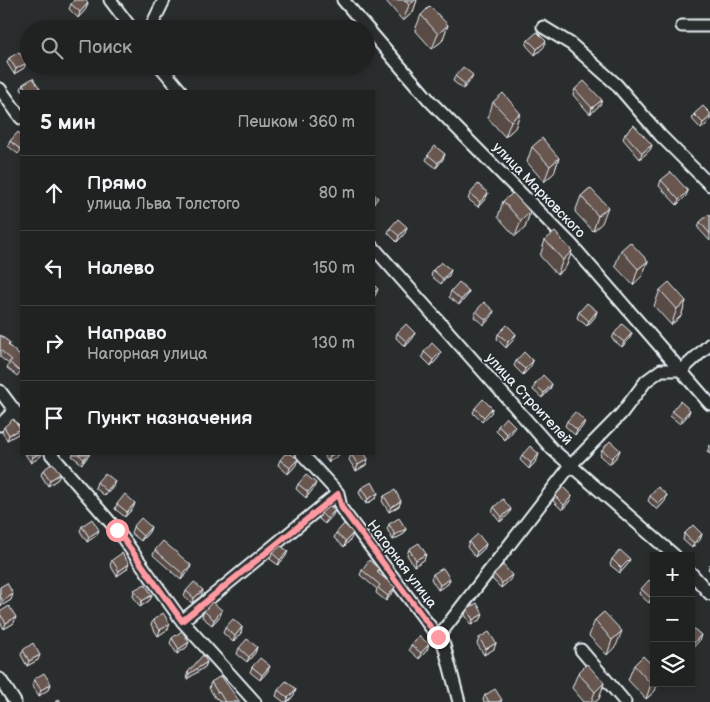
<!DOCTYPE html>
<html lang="ru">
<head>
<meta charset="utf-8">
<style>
  body { margin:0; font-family:"Balsamiq Sans",sans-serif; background:#282a2a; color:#f1f3f6 }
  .controls { position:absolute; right:15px; bottom:15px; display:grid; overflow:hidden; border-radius:0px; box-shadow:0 2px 8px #0003 }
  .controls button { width:45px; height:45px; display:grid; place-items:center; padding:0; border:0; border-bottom:1px solid #3d3f40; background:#202222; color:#f1f3f6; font:25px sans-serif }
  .stop { position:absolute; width:15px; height:15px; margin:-11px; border:4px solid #ff9aa2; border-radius:50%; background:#fff }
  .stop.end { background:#ff9aa2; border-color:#fff; box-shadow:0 1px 5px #0008 }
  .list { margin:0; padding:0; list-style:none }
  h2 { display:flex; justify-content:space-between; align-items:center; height:65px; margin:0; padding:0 20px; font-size:21px }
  h2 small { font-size:16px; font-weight:400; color:#a2a4a5 }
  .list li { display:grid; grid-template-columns:32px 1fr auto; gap:15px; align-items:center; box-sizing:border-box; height:75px; padding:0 20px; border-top:1px solid #3d3f40 }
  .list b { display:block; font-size:19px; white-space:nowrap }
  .list p { margin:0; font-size:16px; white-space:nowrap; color:#a2a4a5 }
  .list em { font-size:16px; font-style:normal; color:#a2a4a5 }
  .icon { flex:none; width:28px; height:28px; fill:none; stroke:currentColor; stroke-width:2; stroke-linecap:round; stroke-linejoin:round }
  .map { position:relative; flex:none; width:710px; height:702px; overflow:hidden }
  .search { position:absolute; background:#202222; box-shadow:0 2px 8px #0003; left:20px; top:20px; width:355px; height:55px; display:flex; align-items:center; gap:12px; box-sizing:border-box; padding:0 18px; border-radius:28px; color:#a2a4a5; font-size:19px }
  .panel { position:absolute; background:#202222; box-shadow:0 2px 8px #0003; left:20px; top:90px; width:355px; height:365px; border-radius:0px }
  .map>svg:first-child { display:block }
</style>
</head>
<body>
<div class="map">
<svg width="710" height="702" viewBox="0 0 710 702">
  <rect width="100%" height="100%" fill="#2a2d2e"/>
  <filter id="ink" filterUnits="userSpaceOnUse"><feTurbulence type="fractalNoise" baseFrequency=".02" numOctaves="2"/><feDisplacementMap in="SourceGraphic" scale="10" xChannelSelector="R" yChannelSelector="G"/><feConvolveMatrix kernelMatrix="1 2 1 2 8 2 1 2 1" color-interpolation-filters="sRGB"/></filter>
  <g filter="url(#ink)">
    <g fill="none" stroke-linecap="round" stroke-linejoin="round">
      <g stroke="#e8f1f8" stroke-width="15">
        <path id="minor" d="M110,0L132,29
          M343,0L430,101L571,244L710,404
          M682,26H710
          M543,27L571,44L616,84L660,135L710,185
          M150,29L164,0
          M160,66L181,91
          M0,89L21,118
          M374,248L552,449L675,556
          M0,391L21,419
          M0,425L14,411
          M51,454L117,530L182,621L255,702
          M302,454L338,493L341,508L444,645L459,702
          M691,573L710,594
          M182,621L338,493
          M438,637L571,465L621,414L646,381L661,370H682L710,344
          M581,650L625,702
          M0,679L15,702"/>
      </g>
      <use href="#minor" stroke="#2a2d2e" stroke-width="11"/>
    </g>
    <path fill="#594b45" stroke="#e8f1f8" d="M386,0H417L413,12L403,21L386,1Z
      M88,3L86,9L78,18L69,9L71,4Z
      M421,15L448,25L442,41L432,49L415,30Z
      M528,40L544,47L535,55L526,45Z
      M9,58L24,68L14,74L7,63Z
      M473,75L471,80L463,89L453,81L455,76Z
      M23,84L40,89L39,91H22L21,89Z
      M575,89L602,100L600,105L590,114L573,95Z
      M493,102L520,113L515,128L505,137L488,118Z
      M710,113V121L701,129L692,119L694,114Z
      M625,134L652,145L650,150L640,159L623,139Z
      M10,141L21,150L18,154L8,146Z
      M532,147L559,158L554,173L544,182L527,162Z
      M445,154L443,159L436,168L426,160L428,155Z
      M661,180L686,196L677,205L659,186Z
      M590,188L602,223L593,231L575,212L581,196Z
      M488,193L486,198L478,207L468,199L470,194Z
      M503,201L530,212L525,228L515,236L498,217Z
      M710,215V241L698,228L700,222Z
      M407,227L405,233L397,242L388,233L390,228Z
      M545,240L572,251L566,267L557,275L540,256Z
      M621,250L648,261L642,276L633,285L615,266Z
      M433,270L449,276L441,284L431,276Z
      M660,290L686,301L681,316L671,325L654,306Z
      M451,291H469L467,296L459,305L449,297Z
      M476,311L492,316L484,325L474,317Z
      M597,311L595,317L587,326L577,318L579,312Z
      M397,333H415L413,338L405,347L396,338Z
      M632,333L630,338L622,347L612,339L614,334Z
      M498,334H516L514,339L506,348L497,339Z
      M0,335L10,343L9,346L21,357V371L17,376L7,368L9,364L0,357Z
      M424,352L439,357L431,366L422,357Z
      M516,361L531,366L523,375L514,366Z
      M535,384H552L550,389L542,398L533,390Z
      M475,408H492L491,413L482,422L473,413Z
      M690,410L688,415L680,424L670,416L672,411Z
      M567,421L583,426L575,435L565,426Z
      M498,426L513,431L505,440L496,431Z
      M4,427L20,429L18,434L7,440L2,432Z
      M710,445V454L707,452Z
      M602,450H620L618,455L610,464L600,455Z
      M25,454H42L41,456L31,463Z
      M73,454H90L82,464L72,456Z
      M323,454H339L338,456L328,462Z
      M351,454L368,459L366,465L356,471L349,460Z
      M522,455L537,460L529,469L520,460Z
      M280,460L296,465L288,474L278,465Z
      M43,470L60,474L58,479L48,486L41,475Z
      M97,482L113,487L105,496L95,488Z
      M298,484L314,488L306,498L296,489Z
      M361,488L378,493L376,498L366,504L359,493Z
      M667,495L665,501L657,510L648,501L650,496Z
      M384,496L401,501L399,506L389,512L382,501Z
      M555,496H572L570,501L562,510L553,501Z
      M135,503L133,508L125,517L115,509L117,504Z
      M494,507L511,509L509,514L500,522L492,512Z
      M321,513L333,515L325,524L319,519Z
      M389,524L406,529L404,534L393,540L387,529Z
      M82,526L97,535L87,542L80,531Z
      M133,527H151L149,532L141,541L131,533Z
      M336,533L351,539L344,547L334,538Z
      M684,534H702L700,540L692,548L683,540Z
      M469,542L486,544L484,549L475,557L467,547Z
      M409,549L426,554L424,560L414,566L407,555Z
      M155,550L191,565L189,571L181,580L153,555Z
      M272,553L286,556L278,565L270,559Z
      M612,559L628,564L620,573L610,565Z
      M112,560L127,569L117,576L110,565Z
      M710,564V571L708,569Z
      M379,569L378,573L393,592L386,601L376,593L377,589L360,575L362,570Z
      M433,574L450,579L448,584L438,590L431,579Z
      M494,574L510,580L501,588L492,579Z
      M0,587L11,600L1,606L0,605Z
      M641,589L654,597L649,603L639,594Z
      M134,590L152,595L150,600L140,607L133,596Z
      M203,590L201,596L192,603L184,597L186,591Z
      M467,609L483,614L481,619L471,625L465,615Z
      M222,610L220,616L212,625L202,617L204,611Z
      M0,612L14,623L4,629L0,622Z
      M604,612L616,646L607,655L589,636L595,620Z
      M153,620L168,629L158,636L151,625Z
      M242,627L241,633L233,642L223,633L225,628Z
      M172,638L187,647L177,654L170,643Z
      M479,638L496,643L494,649L484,655L477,644Z
      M429,644L427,650L419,659L409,650L411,645Z
      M257,647L255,653L247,662L237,654L239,648Z
      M23,650L38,660L27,666L21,655Z
      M643,656L655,691L646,699L628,680L634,665Z
      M207,662L205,667L187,679L186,678L188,672Z
      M252,667L268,671L260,680L250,672Z
      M578,673L604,683L599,699L595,702H584L572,688Z
      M34,679L51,684L49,689L39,696L32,685Z
      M211,682L240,702H220L217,698L216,699L209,688Z
      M296,689L294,695L288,702H284L276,696L278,690Z
      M485,695L502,700L501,702H484L483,700Z"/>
    <path fill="#493d38" stroke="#e8f1f8" d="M415,0H417L413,12L403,21L409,5Z
      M88,3L86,9L78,18L80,12Z
      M448,25L442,41L432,49L438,34Z
      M546,41L544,47L535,55L537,49Z
      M26,63L24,68L14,74L16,69Z
      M473,75L471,80L463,89L465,84Z
      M602,100L600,105L590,114L592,108Z
      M520,113L515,128L505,137L511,121Z
      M710,117V121L701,129L703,123Z
      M652,145L650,150L640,159L642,153Z
      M445,154L443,159L436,168L438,163Z
      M559,158L554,173L544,182L550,166Z
      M688,191L686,196L677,205L679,200Z
      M488,193L486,198L478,207L480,202Z
      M608,207L602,223L593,231L598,216Z
      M530,212L525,228L515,236L521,221Z
      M407,227L405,233L397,242L399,236Z
      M572,251L566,267L557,275L563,260Z
      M648,261L642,276L633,285L638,269Z
      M451,270L449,276L441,284L443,279Z
      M378,289L376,294L374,297V293Z
      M469,291L467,296L459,305L461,300Z
      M686,301L681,316L671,325L677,309Z
      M494,311L492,316L484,325L486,320Z
      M597,311L595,317L587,326L589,321Z
      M415,333L413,338L405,347L407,342Z
      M632,333L630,338L622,347L624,342Z
      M516,334L514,339L506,348L508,342Z
      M441,352L439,357L431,366L433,360Z
      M533,361L531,366L523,375L525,369Z
      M552,384L550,389L542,398L544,393Z
      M492,408L491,413L482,422L484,417Z
      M690,410L688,415L680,424L682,419Z
      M585,421L583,426L575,435L577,430Z
      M515,426L513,431L505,440L507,434Z
      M20,429L18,434L7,440L9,435Z
      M620,450L618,455L610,464L612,458Z
      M39,454H42L41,456L31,463L33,457Z
      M88,454H90L82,464L84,459Z
      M334,454H339L338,456L328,462L330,456Z
      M539,454L537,460L529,469L531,463Z
      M298,459L296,465L288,474L290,468Z
      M368,459L366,465L356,471L358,465Z
      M60,474L58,479L48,486L50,480Z
      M115,481L113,487L105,496L107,491Z
      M316,483L314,488L306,498L308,492Z
      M378,493L376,498L366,504L368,499Z
      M667,495L665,501L657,510L659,504Z
      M572,496L570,501L562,510L564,505Z
      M401,501L399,506L389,512L391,507Z
      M135,503L133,508L125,517L127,512Z
      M511,509L509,514L500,522L502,517Z
      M335,510L333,515L325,524L327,519Z
      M151,527L149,532L141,541L143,536Z
      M406,529L404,534L393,540L395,535Z
      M99,530L97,535L87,542L89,537Z
      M353,533L351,539L344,547L346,541Z
      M702,534L700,540L692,548L694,543Z
      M486,544L484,549L475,557L477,552Z
      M288,551L286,556L278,565L280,560Z
      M426,554L424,560L414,566L416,560Z
      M630,559L628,564L620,573L621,568Z
      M129,564L127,569L117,576L119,571Z
      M191,565L189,571L181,580L183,574Z
      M512,575L510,580L501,588L502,583Z
      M450,579L448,584L438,590L440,585Z
      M395,587L393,592L386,601L388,596Z
      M203,590L201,596L192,603L194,598Z
      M13,594L11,600L1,606L3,601Z
      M654,594V597L649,603L651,598Z
      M152,595L150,600L140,607L142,601Z
      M222,610L220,616L212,625L214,620Z
      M483,614L481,619L471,625L473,620Z
      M16,617L14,623L4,629L6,623Z
      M170,624L168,629L158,636L160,630Z
      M242,627L241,633L233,642L235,636Z
      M622,631L616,646L607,655L612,640Z
      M701,635L699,641L691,650L693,644Z
      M189,642L187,647L177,654L179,649Z
      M496,643L494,649L484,655L486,649Z
      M429,644L427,650L419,659L421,653Z
      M257,647L255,653L247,662L249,657Z
      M40,655L38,660L27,666L29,661Z
      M207,662L205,667L187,679L189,674Z
      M270,666L268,671L260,680L262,675Z
      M654,682V683H658L655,691L646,699L651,684Z
      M604,683L599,699L595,702H591L595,692Z
      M51,684L49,689L39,696L41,690Z
      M296,689L294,695L287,702L288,698Z"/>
    <path fill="#685750" stroke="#e8f1f8" d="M74,0H85L88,3L80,12L71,4Z
      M404,0H415L409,5Z
      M430,6L448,25L438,34L421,15Z
      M177,23L182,29H172Z
      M537,32L546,41L537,49L528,40Z
      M19,52L26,63L16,69L9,58Z
      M463,67L473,75L465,84L455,76Z
      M33,78L40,89L36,91H27L23,84Z
      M584,81L602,100L592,108L575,89Z
      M503,93L520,113L511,121L493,102Z
      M703,106L710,113V117L703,123L694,114Z
      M634,125L652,145L642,153L625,134Z
      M18,132L21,135V147L20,149L10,141Z
      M542,138L559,158L550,166L532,147Z
      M435,146L445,154L438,163L428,155Z
      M671,172L688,191L679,200L661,180Z
      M478,184L488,193L480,202L470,194Z
      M590,188L608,207L598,216L581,196Z
      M513,193L530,212L521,221L503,201Z
      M374,194L378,198L374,203Z
      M709,214L710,215V234L700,222Z
      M398,219L407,227L399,236L390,228Z
      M555,232L572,251L563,260L545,240Z
      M630,242L648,261L638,269L621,250Z
      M441,262L451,270L443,279L433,270Z
      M459,282L469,291L461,300L451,291Z
      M669,282L686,301L677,309L660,290Z
      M374,285L378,289L374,293Z
      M484,302L494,311L486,320L476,311Z
      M587,303L597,311L589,321L579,312Z
      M406,324L415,333L407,342L397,333Z
      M622,324L632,333L624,342L614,334Z
      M507,325L516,334L508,342L498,334Z
      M0,335L10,343L8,345L21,357V368L19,371L9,362L12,360L0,350Z
      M432,343L441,352L433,360L424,352Z
      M524,352L533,361L525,369L516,361Z
      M543,375L552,384L544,393L535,384Z
      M483,399L492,408L484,417L475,408Z
      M680,401L690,410L682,419L672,411Z
      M575,412L585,421L577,430L567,421Z
      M506,417L515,426L507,434L498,426Z
      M13,419L20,429L9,435L4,427Z
      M610,441L620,450L612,458L602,450Z
      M530,446L539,454L531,463L522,455Z
      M31,454H39L33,457Z
      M78,454H88L84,459Z
      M285,454H291L298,459L290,468L280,460Z
      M351,454H365L368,459L358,465Z
      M53,463L60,474L50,480L43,470Z
      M105,473L115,481L107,491L97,482Z
      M306,475L316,483L308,492L298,484Z
      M372,482L378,493L368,499L361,488Z
      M563,487L572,496L564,505L555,496Z
      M658,487L667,495L659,504L650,496Z
      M395,490L401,501L391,507L384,496Z
      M125,494L135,503L127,512L117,504Z
      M503,499L511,509L502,517L494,507Z
      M330,506L335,510L327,519L321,513Z
      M141,518L151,527L143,536L133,527Z
      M399,518L406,529L395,535L389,524Z
      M92,519L99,530L89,537L82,526Z
      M344,524L353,533L346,541L336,533Z
      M693,525L702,534L694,543L684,534Z
      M478,534L486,544L477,552L469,542Z
      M163,541L191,565L183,574L155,550Z
      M419,543L426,554L416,560L409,549Z
      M281,546L288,551L280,560L272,553Z
      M620,550L630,559L621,568L612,559Z
      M122,553L129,564L119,571L112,560Z
      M369,560L379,569L377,572L395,587L388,596L378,588L380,585L362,570Z
      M503,565L512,575L502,583L494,574Z
      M443,568L450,579L440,585L433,574Z
      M649,580L654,584V594L651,598L641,589Z
      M194,582L203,590L194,598L186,591Z
      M7,583L13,594L3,601L0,596V587Z
      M145,584L152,595L142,601L134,590Z
      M212,602L222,610L214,620L204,611Z
      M477,603L483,614L473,620L467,609Z
      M9,606L16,617L6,623L0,614V612Z
      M604,612L622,631L612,640L595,620Z
      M163,613L170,624L160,630L153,620Z
      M233,619L242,627L235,636L225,628Z
      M691,627H692L701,635L693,644L691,642Z
      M182,631L189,642L179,649L172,638Z
      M489,632L496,643L486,649L479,638Z
      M419,636L429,644L421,653L411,645Z
      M247,639L257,647L249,657L239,648Z
      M33,643L40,655L29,661L23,650Z
      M203,655L207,662L189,674L188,672Z
      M643,656L654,667V682L651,684L634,665Z
      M260,658L270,666L262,675L252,667Z
      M587,664L604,683L595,692L578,673Z
      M44,673L51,684L41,690L34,679Z
      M221,676L240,702H225L219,692L218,693L211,682Z
      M286,681L296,689L288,698L278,690Z
      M495,689L502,700L498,702H489L485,695Z
      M59,699L61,702H55Z"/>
  </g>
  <g fill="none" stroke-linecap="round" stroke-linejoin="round" filter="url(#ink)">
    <path stroke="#ff9aa2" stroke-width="6" d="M117,530L182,621L338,494L342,508L438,637"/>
  </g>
  <g text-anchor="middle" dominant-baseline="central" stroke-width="4" stroke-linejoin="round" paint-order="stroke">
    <g font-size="14" fill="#e8f1f8" stroke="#2a2d2e">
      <text transform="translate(539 190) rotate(46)">улица Марковского</text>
      <text transform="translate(529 399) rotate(47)">улица Строителей</text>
      <text transform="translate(402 564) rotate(53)">Нагорная улица</text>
    </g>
  </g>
</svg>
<div class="controls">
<button>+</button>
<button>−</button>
<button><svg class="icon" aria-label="layers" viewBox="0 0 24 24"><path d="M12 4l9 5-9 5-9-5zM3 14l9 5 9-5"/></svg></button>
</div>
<div class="stop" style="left:117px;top:530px"></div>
<div class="stop end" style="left:438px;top:637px"></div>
<div class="search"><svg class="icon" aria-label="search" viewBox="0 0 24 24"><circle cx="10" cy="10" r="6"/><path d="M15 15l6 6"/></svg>Поиск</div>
<section class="panel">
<h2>5 мин<small>Пешком · 360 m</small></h2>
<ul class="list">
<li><svg class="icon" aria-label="ahead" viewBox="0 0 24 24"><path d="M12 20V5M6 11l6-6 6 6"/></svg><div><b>Прямо</b><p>улица Льва Толстого</p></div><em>80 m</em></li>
<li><svg class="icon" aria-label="left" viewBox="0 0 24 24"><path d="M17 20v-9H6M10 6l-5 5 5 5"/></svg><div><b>Налево</b></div><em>150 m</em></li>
<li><svg class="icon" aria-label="right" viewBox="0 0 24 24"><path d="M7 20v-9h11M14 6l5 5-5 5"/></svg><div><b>Направо</b><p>Нагорная улица</p></div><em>130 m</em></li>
<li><svg class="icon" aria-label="arrive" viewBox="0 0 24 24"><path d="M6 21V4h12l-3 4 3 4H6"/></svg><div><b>Пункт назначения</b></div></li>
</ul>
</section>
</div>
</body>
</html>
